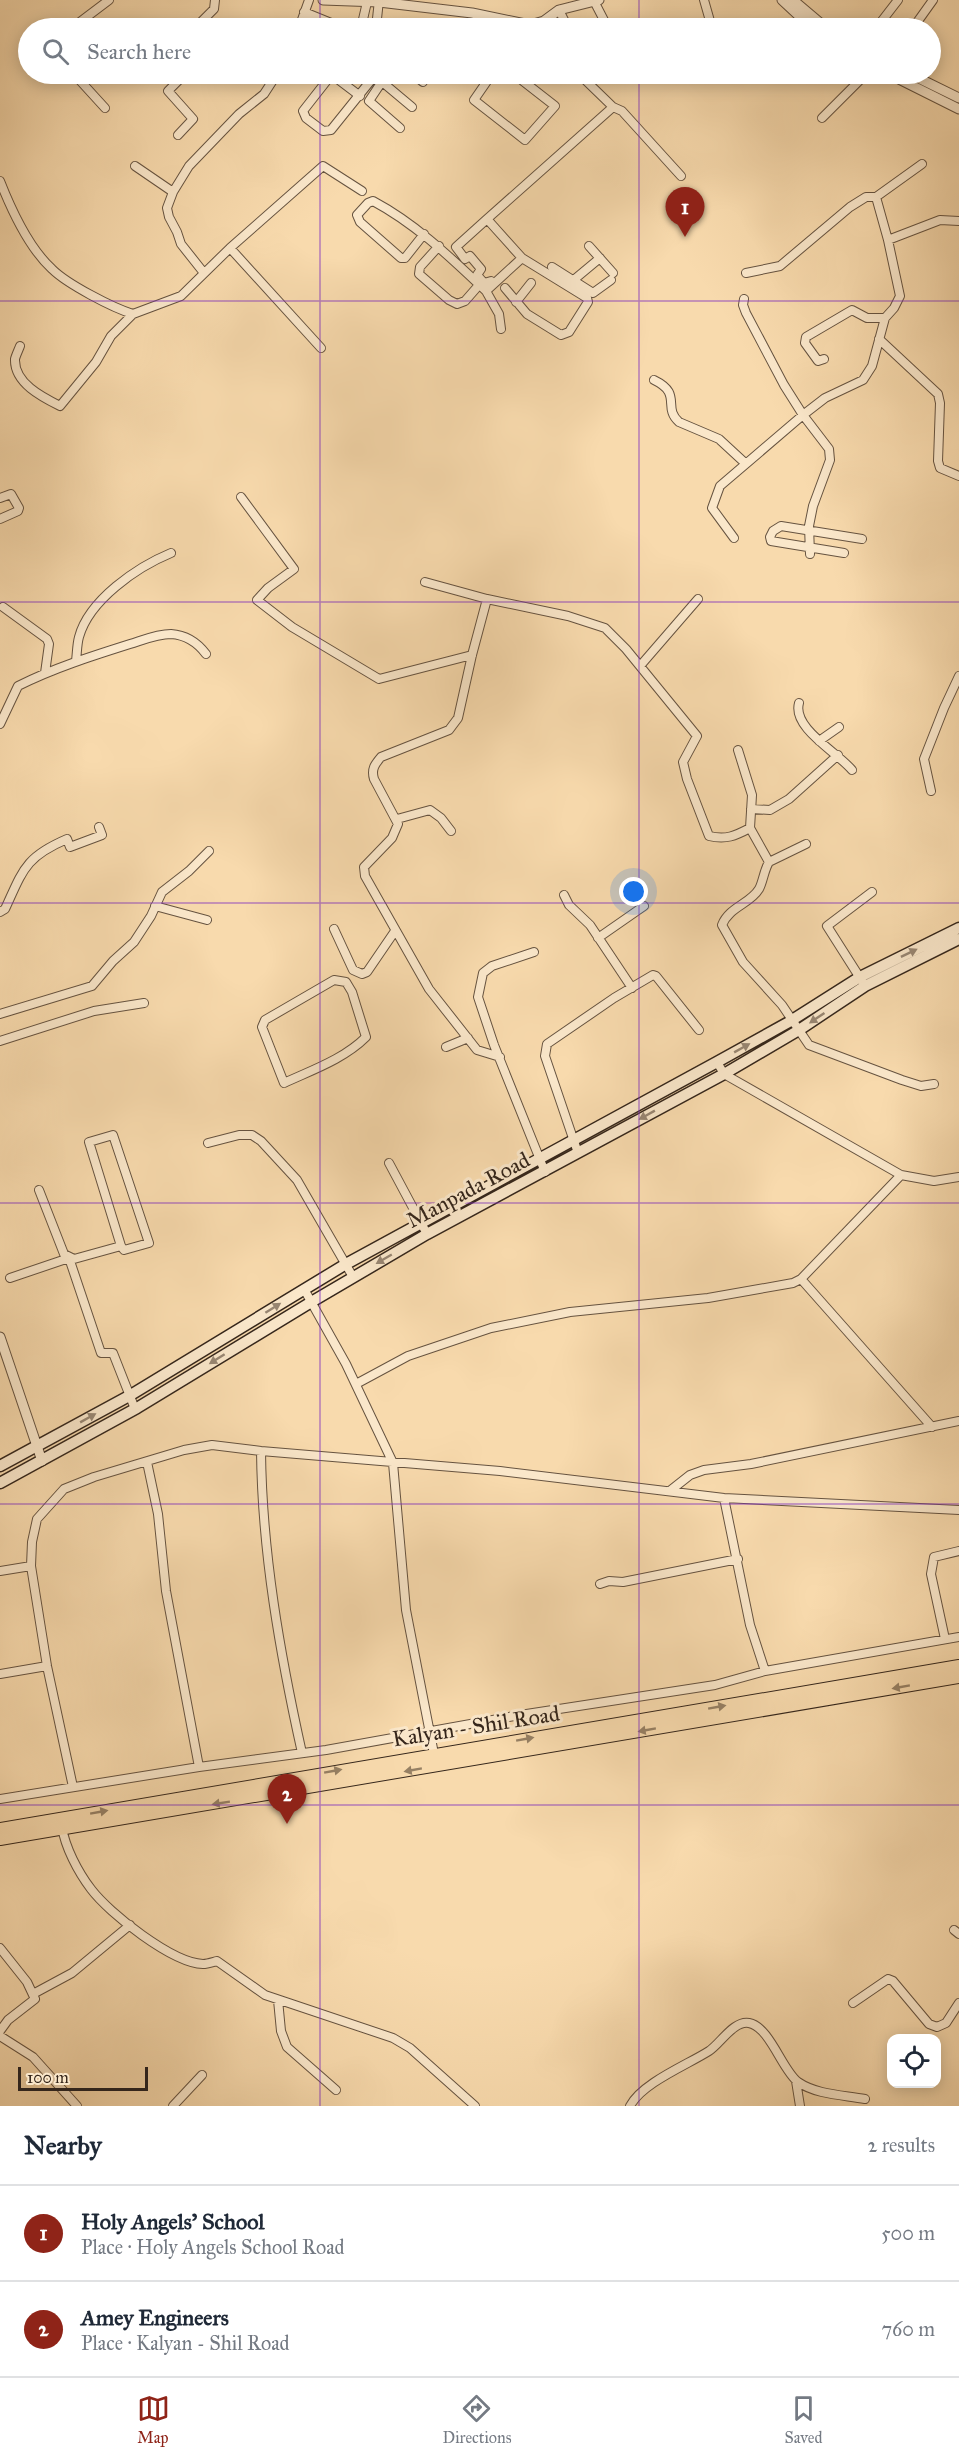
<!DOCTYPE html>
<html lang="en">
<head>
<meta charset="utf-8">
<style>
  body { margin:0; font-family:"IM FELL Great Primer",serif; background:#f2f2f3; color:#1f2937 }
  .controls { position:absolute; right:18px; bottom:18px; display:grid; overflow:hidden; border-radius:12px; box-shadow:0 3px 15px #0003 }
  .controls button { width:54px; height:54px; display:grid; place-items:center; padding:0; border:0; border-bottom:2px solid #e0e1e3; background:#fff; color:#1f2937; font:30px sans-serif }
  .scale { position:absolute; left:18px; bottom:15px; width:130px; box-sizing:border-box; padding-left:6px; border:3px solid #35261b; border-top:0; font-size:16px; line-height:21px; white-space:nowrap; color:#35261b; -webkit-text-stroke:4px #fae7ca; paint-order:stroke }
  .you { position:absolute; left:634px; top:892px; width:21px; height:21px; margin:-15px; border:4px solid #fff; border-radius:50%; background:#1a73e8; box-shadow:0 0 0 9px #1a73e833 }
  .badge { display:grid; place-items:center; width:39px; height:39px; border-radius:50%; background:#8f2418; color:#fff; font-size:20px; font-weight:700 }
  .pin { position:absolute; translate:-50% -50px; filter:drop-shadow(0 2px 3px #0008) }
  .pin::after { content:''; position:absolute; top:32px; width:21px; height:18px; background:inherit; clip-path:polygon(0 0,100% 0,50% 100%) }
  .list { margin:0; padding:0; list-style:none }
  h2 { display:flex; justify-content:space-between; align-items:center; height:78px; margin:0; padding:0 24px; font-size:26px }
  h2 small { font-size:20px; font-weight:400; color:#747a83 }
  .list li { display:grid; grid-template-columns:39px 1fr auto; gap:18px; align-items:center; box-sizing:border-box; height:96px; padding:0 24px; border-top:2px solid #e0e1e3 }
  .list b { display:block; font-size:22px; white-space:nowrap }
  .list p { margin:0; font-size:20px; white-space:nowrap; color:#747a83 }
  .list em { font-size:20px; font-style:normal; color:#747a83 }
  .icon { flex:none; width:33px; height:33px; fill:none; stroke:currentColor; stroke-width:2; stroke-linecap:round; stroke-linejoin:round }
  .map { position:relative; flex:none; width:959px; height:2106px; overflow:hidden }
  .search { position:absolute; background:#fff; box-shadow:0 3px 15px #0003; left:18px; right:18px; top:18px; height:66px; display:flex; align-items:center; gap:15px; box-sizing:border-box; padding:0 21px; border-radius:33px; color:#747a83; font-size:22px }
  .sheet { height:270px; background:#fff }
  nav { display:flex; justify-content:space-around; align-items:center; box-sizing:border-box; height:84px; border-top:2px solid #e0e1e3; background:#fff; font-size:16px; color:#747a83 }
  nav a { display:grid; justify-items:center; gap:3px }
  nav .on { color:#8f2418 }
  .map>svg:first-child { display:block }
</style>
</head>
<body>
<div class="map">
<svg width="959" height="2106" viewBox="0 0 959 2106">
  <rect width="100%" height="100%" fill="#f8daad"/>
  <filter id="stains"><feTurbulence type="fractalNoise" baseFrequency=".00333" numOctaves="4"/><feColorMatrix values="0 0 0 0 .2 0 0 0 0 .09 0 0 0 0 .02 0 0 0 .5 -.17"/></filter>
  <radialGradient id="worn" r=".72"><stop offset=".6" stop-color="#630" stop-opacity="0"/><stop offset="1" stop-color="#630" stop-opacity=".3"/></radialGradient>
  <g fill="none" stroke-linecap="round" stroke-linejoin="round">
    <g stroke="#665340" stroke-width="10">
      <path id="minor" d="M704,0L712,28
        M594,1L608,28
        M559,10L568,28
        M304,12L331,23L332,28
        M72,28L109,0
        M201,28V22L214,9L215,0
        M299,28L309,0
        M361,28L367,2
        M376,28L379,0
        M881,28V22L898,0
        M913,28L933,0
        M74,74L105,108
        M331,74L360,96
        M332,74L303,111L306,118L323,131L331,130L376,74
        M387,74L369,101L400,128
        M413,74L423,82
        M492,74L474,100L525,140L555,106L514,74
        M381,81L412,107
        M613,107L622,111L681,176
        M822,118L866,74
        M178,135L193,119L168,91L185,74
        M135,166L173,192
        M0,181C11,209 29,248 52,269C67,284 113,308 133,314L181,296L230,248L323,166L362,191
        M876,197L922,164
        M487,219L456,247L465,259L470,256L481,269L477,275L484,283L491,281
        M424,234L405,258H401L360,222L357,215L368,203L373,201C416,224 450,257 486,291L522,258L487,219L613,107L579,74
        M439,246L420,267L419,274L449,300L457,304L465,301L479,285
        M589,246L613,273
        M230,248L321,348
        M552,267L593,293L611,280
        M204,273L181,244L177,232L169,217L167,208L173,192L189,166L239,114L264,94L277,74
        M746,273L780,266L850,207L866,197H876L888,240L940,220L959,221
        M570,283L600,258
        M505,288L527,314L561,335L569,332L588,302L587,298L522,258
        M486,291L499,314L501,329
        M744,299L743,305L746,313L784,385L803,415L825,398L863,380L872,366L885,318L894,308L900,296L888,240
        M516,302L531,283
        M879,339L938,394L940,403L938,461L940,468L959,476
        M20,346C19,349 16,355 15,359C14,383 42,397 60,406L96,362L111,336L133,314
        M824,359L818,361L805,343L806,337L852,310L867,318H885
        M654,380C683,394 662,407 679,422L719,439L745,463
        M241,497L294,569L268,588L257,600L292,627L379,679L472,655
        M0,498L11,494L19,508L18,511L0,519
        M734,538L712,508L720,486L803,415L829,449L830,460L813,506L809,526L810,554
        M844,553L771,541L770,537L773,531L781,526L862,539
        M425,582L487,599
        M3,607L47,639L49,644L45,673
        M76,661C77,653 77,644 79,637C89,600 137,567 171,553
        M640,666L698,599
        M799,703C792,728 837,752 852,770
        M0,724L18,686C54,668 92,656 130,644C143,640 157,634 171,634C186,635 197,642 206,654
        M819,741L839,727
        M738,750L752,795L750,828L769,862C764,870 763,882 759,889C750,904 729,907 722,925L743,962L782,1005L809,1045L902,1080L921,1086L934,1084
        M931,791L924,759L944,708L959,676
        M751,809L770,810L789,799L838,755
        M397,819L430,810L441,818L451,831
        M769,862L806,844
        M564,895L569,905L590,925L632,988
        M155,906L207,920
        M0,912L5,909C23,870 25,857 67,839L70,847L102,835L99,827
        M334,929L353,970L362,974L367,972L395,931
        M598,938L644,906
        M534,952L492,966L483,973L478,997L494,1045L545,1172
        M334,980L346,982L352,992L366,1037C344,1059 312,1070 284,1083L262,1027L265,1020Z
        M862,981L827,926L872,892
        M0,1014L92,986L113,961L134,942L151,916L162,892L189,871L209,851
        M0,1041L94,1011L144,1003
        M446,1047L468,1038
        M500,1057L477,1050L429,989L365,876L364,867L392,838L398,824L374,779C371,769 375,764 381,757L449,730L458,718L472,655L487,599L568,616L605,628L626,649L697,736L683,762L687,779L709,836C726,840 735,836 750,828
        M717,1062L724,1074L901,1175L934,1181L959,1177
        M208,1143L239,1135H252L261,1141L297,1180L353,1277
        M578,1153L545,1056L547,1044L614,998L653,975L656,976L699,1030
        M389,1163L427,1234
        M901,1175L801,1279L932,1427
        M39,1190L64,1254L74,1259L121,1246L124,1250L149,1243L113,1135L89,1142L121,1246
        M10,1278L69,1258L101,1353H113L135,1409
        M304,1289L346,1364L393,1463L406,1610L435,1759
        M356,1384L408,1356L491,1328L570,1312L708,1298L793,1283L801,1279
        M261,1451C262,1552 280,1654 302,1753
        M147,1462L158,1514L166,1591L199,1767
        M671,1490L690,1475L704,1470L751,1464L959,1421
        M724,1498L750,1625L765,1671
        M0,1571L31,1566
        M600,1584L609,1581L623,1582L738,1559
        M945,1639L931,1574L934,1557L959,1551
        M0,1674L47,1666
        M73,1787L47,1666L31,1566L32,1542L37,1519L64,1489L94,1477L184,1450L212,1445L261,1451L500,1471L724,1498L959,1510
        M0,1799L199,1767L326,1750L520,1715L715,1685L765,1671L959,1637
        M62,1827C65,1847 78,1872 91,1889C109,1913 172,1963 203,1964C207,1964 213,1962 217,1961L265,1995L393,2038L410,2048L475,2106
        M954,1930L959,1934
        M0,1948L27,1982L35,1999L8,2020L0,2031
        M33,1994L72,1973L130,1925
        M278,2000L281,2031L287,2047L336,2090
        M853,2003L888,1979L893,1981L929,2024L937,2027L946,2023L959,2003
        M0,2036L33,2057L77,2106
        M796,2081L800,2106
        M173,2106L202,2075
        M630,2106C642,2083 687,2065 709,2051C720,2044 734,2020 749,2023C770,2027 782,2070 798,2082C817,2095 844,2095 865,2099"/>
    </g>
    <g stroke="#665340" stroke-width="11">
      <path id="tertiary" d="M323,0L379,2L472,13L530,25L544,21L559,10L599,0
        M782,0L812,28
        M793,0L826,28
        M889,74L959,109
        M910,74L959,98
        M0,1337L42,1461"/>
    </g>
    <g stroke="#35261b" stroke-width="13">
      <path id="secondary" d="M0,1466L129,1396L346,1264L717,1062L789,1022L860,977L959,928
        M0,1483L137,1408L313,1301L427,1234L724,1074L799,1030L865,986L959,939"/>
    </g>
    <g stroke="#35261b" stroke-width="14">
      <path id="primary" d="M0,1829L959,1666
        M0,1839L959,1677"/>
    </g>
    <use href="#minor" stroke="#fae7ca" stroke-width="8"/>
    <use href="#tertiary" stroke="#fae7ca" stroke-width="9"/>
    <use href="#secondary" stroke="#fae7ca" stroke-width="10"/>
    <use href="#primary" stroke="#f8daad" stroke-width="12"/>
  </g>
  <defs><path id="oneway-solid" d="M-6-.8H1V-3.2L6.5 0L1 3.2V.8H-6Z" transform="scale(1.5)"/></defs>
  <g fill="#988672">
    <use href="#oneway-solid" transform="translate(909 953) rotate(-26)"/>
    <use href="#oneway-solid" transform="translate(817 1018) rotate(146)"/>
    <use href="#oneway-solid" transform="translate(742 1048) rotate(-29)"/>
    <use href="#oneway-solid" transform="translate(647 1115) rotate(151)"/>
    <use href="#oneway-solid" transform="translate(384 1259) rotate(150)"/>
    <use href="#oneway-solid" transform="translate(273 1308) rotate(-32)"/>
    <use href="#oneway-solid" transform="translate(217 1359) rotate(148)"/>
    <use href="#oneway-solid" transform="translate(88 1418) rotate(-29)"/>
  </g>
  <g fill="#968064">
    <use href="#oneway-solid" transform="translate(901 1687) rotate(170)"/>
    <use href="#oneway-solid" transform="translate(717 1707) rotate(-10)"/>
    <use href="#oneway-solid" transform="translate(647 1730) rotate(170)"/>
    <use href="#oneway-solid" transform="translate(525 1739) rotate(-10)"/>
    <use href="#oneway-solid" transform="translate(413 1770) rotate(170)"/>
    <use href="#oneway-solid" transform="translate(333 1771) rotate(-10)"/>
    <use href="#oneway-solid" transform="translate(221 1803) rotate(171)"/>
    <use href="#oneway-solid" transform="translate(99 1812) rotate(-10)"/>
  </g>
  <path fill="none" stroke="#7b2cbf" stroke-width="1.5" stroke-opacity="0.55" d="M320,0V28M639,0V28M320,74V2106M639,74V2106M0,301H959M0,602H959M0,903H959M0,1203H959M0,1504H959M0,1805H959"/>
  <g text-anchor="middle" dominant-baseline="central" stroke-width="6" stroke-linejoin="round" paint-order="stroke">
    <g font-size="22" fill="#35261b" stroke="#fae7ca">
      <text transform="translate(468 1190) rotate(-28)">Manpada Road</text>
      <text transform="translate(476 1726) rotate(-9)">Kalyan - Shil Road</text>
    </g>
  </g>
  <rect width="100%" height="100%" filter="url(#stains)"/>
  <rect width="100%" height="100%" fill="url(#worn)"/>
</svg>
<div class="controls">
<button><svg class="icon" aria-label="locate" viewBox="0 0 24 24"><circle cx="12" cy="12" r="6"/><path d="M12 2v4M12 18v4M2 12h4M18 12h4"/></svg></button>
</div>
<div class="scale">100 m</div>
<div class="you"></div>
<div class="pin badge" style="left:685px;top:237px">1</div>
<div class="pin badge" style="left:287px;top:1824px">2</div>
<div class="search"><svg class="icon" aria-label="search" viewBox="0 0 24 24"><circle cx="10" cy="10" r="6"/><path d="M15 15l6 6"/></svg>Search here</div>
</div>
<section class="sheet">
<h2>Nearby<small>2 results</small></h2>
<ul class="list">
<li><span class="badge">1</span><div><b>Holy Angels' School</b><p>Place · Holy Angels School Road</p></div><em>500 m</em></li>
<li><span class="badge">2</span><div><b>Amey Engineers</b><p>Place · Kalyan - Shil Road</p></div><em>760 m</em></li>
</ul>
</section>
<nav>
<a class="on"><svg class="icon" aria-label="map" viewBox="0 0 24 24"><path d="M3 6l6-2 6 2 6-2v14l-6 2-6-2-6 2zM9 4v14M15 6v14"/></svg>Map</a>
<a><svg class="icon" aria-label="directions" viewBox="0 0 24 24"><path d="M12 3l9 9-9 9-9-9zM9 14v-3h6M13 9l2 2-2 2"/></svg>Directions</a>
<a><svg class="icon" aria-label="saved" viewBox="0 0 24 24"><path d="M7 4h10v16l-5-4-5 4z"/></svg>Saved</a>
</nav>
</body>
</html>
